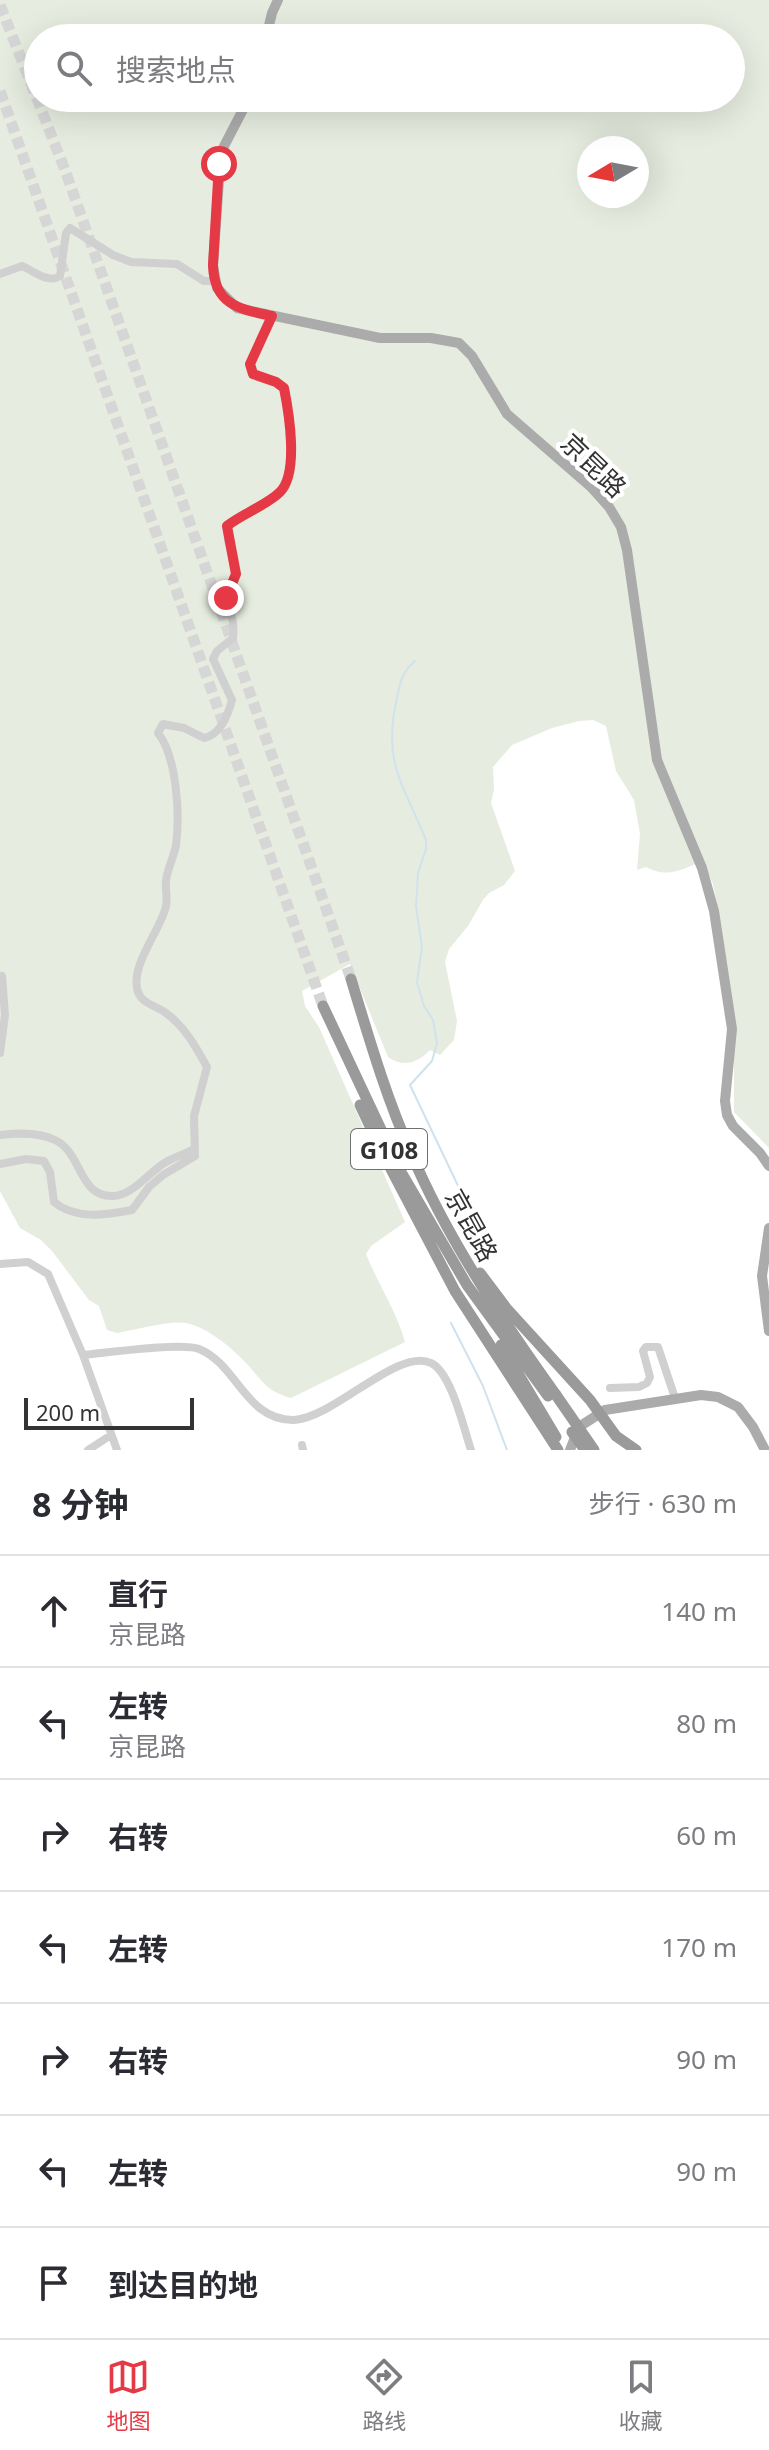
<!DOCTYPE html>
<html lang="zh">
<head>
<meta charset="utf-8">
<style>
  body { margin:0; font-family:"Noto Sans","Noto Sans SC",sans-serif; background:#f2f2f3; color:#2b2b33 }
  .compass { position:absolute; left:577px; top:136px; width:72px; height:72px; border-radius:50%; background:#fff; box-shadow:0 8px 32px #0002; rotate:260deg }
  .scale { position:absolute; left:24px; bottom:20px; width:170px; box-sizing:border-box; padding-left:8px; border:4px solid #333; border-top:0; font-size:22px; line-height:28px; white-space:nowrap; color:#333; -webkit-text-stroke:6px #fff; paint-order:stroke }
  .stop { position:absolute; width:24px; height:24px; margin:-18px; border:6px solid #e63946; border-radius:50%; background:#fff }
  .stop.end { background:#e63946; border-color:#fff; box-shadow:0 2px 8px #0008 }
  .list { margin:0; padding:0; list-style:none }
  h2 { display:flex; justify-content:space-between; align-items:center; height:104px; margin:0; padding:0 32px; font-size:34px }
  h2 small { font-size:26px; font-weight:400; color:#7c7c81 }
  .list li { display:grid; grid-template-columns:52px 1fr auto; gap:24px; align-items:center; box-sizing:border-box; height:112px; padding:0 32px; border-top:2px solid #e1e1e2 }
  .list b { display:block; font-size:30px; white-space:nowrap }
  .list p { margin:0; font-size:26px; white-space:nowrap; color:#7c7c81 }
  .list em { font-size:26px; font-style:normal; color:#7c7c81 }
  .icon { flex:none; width:44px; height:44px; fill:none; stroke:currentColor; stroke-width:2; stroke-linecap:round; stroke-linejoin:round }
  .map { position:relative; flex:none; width:769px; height:1450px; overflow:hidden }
  .search { position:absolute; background:#fff; box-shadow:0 8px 32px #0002; left:24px; right:24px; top:24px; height:88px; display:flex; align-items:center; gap:20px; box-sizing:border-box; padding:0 28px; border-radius:44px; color:#7c7c81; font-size:30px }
  .sheet { height:888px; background:#fff }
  nav { display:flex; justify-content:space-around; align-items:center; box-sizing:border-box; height:112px; border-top:2px solid #e1e1e2; background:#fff; font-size:22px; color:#7c7c81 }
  nav a { display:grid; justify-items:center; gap:4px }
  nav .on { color:#e63946 }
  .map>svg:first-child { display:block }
</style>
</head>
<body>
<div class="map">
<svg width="769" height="1450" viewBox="0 0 769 1450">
  <rect width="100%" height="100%" fill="#fff"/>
  <path fill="#e6ecdf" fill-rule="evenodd" d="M0,0H769V1148L734,1112V1054L719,915L713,884L703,861C682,869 668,879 646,867L637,870L640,834L634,800L616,771L606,726L593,720L579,721L552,728L512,745L493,767L494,789L491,803L515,871L504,885L489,893L483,900L468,926L449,949L445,962L457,1021L454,1040L440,1055L430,1050C418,1063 403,1068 388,1057L350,964L302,991L305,1006L319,1027L405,1222L371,1246L366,1254C378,1284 397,1312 405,1342L291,1398C267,1391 264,1383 248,1365C232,1348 209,1328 186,1323C169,1320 135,1330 117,1333L107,1330L99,1306L89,1300L52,1251L41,1240L20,1228L0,1191ZM38,38H731V98H38ZM589,148H637V196H589Z"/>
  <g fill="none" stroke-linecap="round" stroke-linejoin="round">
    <path stroke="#cfe2ee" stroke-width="2" d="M415,661C402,672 400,682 397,698C382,763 403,783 426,840V849L418,873L417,891L416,906L422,947L417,982L424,1006L433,1020L437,1043L432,1061L410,1085L481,1234
      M451,1323L483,1386L507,1450"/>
    <path stroke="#d6d6d6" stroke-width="11" stroke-dasharray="11 5.5" stroke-linecap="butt" d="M0,5L65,170L351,979
      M0,91L323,1006"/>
    <path stroke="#d0d0d0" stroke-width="8" d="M0,274L22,266C34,271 48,284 60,276L66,233L70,228L113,255L131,262L177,264L204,281H214
      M0,977L2,976L5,1015L0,1053
      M0,1135C18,1133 38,1132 55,1140C83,1153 78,1198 114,1196C133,1195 150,1171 166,1162C175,1157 185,1154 194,1149
      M0,1164L26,1159L44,1161L50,1172L54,1202C76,1220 106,1215 132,1210L149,1187L163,1175L195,1156L194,1116L207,1067C196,1047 185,1027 166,1013C157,1006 142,1004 138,992C129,966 161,930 166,906C168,898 165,889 166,881C167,869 174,857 176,845C180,815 177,757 158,733L163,724L184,728L204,738C220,735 228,715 232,700L213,659L217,651L233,638C235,619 230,615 226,598L236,574L228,540L227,526C242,514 267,505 280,492C299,472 289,413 284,388L276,382L253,374L250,364L272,316
      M0,1264L28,1262L48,1274L83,1355L117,1450
      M83,1355C106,1353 182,1342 199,1349C237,1364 246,1421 294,1420C334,1418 398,1347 431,1363C451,1372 464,1429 471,1450
      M610,1388L639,1387L647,1383L650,1377L643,1351L646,1347H658L675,1398
      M302,1445L303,1450
      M88,1450L111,1435"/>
    <path stroke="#ababab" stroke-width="10" d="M266,38L272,13L278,0
      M249,98L221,152L213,265L217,288L237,308L380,338H431L459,343L472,356L507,414L591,487L609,507L621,527L627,550L657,760L702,868L714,911L732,1029L725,1101L727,1115L733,1126L760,1153L769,1166
      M769,1228L762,1276L769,1331
      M570,1450L579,1427L605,1410L701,1395L718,1397L738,1407L753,1427L765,1450"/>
    <path stroke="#9a9a9a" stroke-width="11" d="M351,979C369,1038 386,1097 411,1153C448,1240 501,1318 556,1395
      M323,1006L401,1172L467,1285L548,1396
      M360,1105L382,1152L455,1291L558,1450
      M480,1273L507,1309L590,1400L616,1436L636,1450
      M501,1345L556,1437"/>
    <path stroke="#9a9a9a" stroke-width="11" d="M556,1395L594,1450
      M572,1432L585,1450"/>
  </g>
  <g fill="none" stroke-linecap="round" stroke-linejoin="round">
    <path stroke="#e63946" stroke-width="10" d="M219,164L213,265C214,305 239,309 272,316L250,364L253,374L276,382L284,388C289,413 299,473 280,492C267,505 242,514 227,526L236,574L226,598"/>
  </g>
  <g text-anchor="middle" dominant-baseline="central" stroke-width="8" stroke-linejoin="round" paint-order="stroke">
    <rect fill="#fff" stroke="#707070" stroke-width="2" x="351" y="1129" width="76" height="40" rx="6"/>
    <g font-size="24" font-weight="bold" fill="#333">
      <text x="389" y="1149">G108</text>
    </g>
    <g font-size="26" fill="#333" stroke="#fff">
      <text transform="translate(594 465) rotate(44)">京昆路</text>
      <text transform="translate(472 1225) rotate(61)">京昆路</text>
    </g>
  </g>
</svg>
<svg class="compass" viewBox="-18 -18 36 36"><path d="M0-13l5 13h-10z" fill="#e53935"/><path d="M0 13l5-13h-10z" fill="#7c7c81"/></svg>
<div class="scale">200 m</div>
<div class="stop" style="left:219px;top:164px"></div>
<div class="stop end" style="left:226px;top:598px"></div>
<div class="search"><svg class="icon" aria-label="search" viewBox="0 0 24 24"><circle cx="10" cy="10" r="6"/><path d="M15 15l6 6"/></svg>搜索地点</div>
</div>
<section class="sheet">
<h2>8 分钟<small>步行 · 630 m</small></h2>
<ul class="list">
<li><svg class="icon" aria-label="ahead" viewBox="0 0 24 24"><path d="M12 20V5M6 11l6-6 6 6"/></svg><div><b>直行</b><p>京昆路</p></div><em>140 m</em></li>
<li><svg class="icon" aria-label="left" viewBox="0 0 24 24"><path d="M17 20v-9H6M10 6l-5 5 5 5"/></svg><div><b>左转</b><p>京昆路</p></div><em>80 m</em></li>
<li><svg class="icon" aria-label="right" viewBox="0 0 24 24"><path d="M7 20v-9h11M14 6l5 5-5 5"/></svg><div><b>右转</b></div><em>60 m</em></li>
<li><svg class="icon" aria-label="left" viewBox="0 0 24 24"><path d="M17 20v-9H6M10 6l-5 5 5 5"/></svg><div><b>左转</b></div><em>170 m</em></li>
<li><svg class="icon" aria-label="right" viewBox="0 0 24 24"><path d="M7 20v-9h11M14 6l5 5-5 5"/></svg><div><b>右转</b></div><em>90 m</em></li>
<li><svg class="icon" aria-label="left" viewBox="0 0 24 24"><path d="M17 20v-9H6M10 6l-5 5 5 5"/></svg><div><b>左转</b></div><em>90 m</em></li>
<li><svg class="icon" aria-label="arrive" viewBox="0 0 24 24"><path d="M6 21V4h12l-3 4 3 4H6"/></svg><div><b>到达目的地</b></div></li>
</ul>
</section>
<nav>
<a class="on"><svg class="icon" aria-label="map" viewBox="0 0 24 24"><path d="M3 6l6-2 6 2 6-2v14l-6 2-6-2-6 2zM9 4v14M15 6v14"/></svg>地图</a>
<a><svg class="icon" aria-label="directions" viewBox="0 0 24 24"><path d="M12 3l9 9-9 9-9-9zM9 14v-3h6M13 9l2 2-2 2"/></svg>路线</a>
<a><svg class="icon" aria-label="saved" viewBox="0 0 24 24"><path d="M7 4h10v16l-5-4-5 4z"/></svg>收藏</a>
</nav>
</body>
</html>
